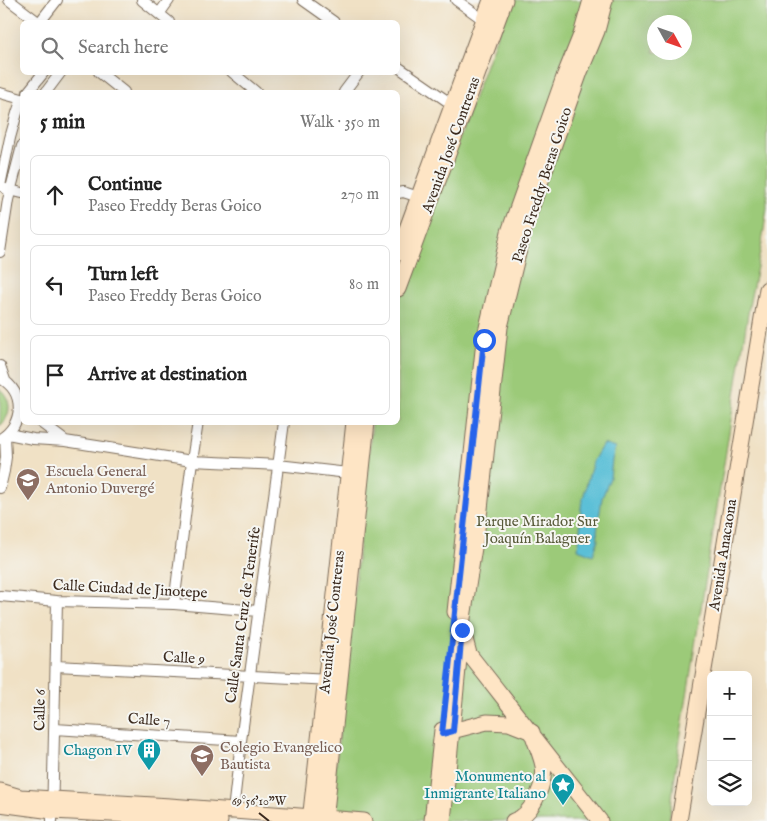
<!DOCTYPE html>
<html lang="en">
<head>
<meta charset="utf-8">
<style>
  body { margin:0; font-family:"IM FELL English",serif; background:#f6f6f6; color:#222 }
  .controls { position:absolute; right:15px; bottom:15px; display:grid; overflow:hidden; border-radius:8px; box-shadow:0 5px 20px #0002 }
  .controls button { width:45px; height:45px; display:grid; place-items:center; padding:0; border:0; border-bottom:1px solid #e0e0e0; background:#fff; color:#222; font:25px sans-serif }
  .compass { position:absolute; left:647px; top:15px; width:45px; height:45px; border-radius:50%; background:#fff; box-shadow:0 5px 20px #0002; rotate:130deg }
  .stop { position:absolute; width:15px; height:15px; margin:-11px; border:4px solid #2563eb; border-radius:50%; background:#fff }
  .stop.end { background:#2563eb; border-color:#fff; box-shadow:0 1px 5px #0008 }
  .list { margin:0; padding:0; list-style:none }
  h2 { display:flex; justify-content:space-between; align-items:center; height:65px; margin:0; padding:0 20px; font-size:21px }
  h2 small { font-size:16px; font-weight:400; color:#767676 }
  .list li { display:grid; grid-template-columns:32px 1fr auto; gap:15px; align-items:center; box-sizing:border-box; height:80px; margin:0 10px 10px; padding:0 10px; border:1px solid #e0e0e0; border-radius:8px }
  .list b { display:block; font-size:19px; white-space:nowrap }
  .list p { margin:0; font-size:16px; white-space:nowrap; color:#767676 }
  .list em { font-size:16px; font-style:normal; color:#767676 }
  .icon { flex:none; width:28px; height:28px; fill:none; stroke:currentColor; stroke-width:2; stroke-linecap:round; stroke-linejoin:round }
  .map { position:relative; flex:none; width:767px; height:821px; overflow:hidden }
  .search { position:absolute; background:#fff; box-shadow:0 5px 20px #0002; left:20px; top:20px; width:380px; height:55px; display:flex; align-items:center; gap:12px; box-sizing:border-box; padding:0 18px; border-radius:8px; color:#767676; font-size:19px }
  .panel { position:absolute; background:#fff; box-shadow:0 5px 20px #0002; left:20px; top:90px; width:380px; height:335px; border-radius:8px }
  .map>svg:first-child { display:block }
</style>
</head>
<body>
<div class="map">
<svg width="767" height="821" viewBox="0 0 767 821">
  <rect width="100%" height="100%" fill="#f6f6f2"/>
  <filter id="ink" filterUnits="userSpaceOnUse"><feTurbulence type="fractalNoise" baseFrequency=".02" numOctaves="2"/><feDisplacementMap in="SourceGraphic" scale="10" xChannelSelector="R" yChannelSelector="G"/><feConvolveMatrix kernelMatrix="1 2 1 2 8 2 1 2 1" color-interpolation-filters="sRGB"/></filter>
  <filter id="wash" filterUnits="userSpaceOnUse"><feTurbulence type="fractalNoise" baseFrequency=".0096" numOctaves="4" result="noise"/><feDisplacementMap in="SourceGraphic" scale="20" xChannelSelector="R" yChannelSelector="G"/><feGaussianBlur stdDeviation="1.12" result="paint"/><feColorMatrix in="noise" values="0 0 0 0 0 0 0 0 0 0 0 0 0 0 0 0 0 1.4 0 .05"/><feComposite in="paint" operator="in"/></filter>
  <g filter="url(#wash)">
    <rect width="100%" height="100%" fill="#f0e1c5"/>
    <path fill="#9cca79" stroke="#6c7a4c" fill-rule="evenodd" d="M510,0H767V208L762,243L750,301L679,746L669,821H330L372,423L398,422V303ZM654,22H684V52H654Z
      M0,389C12,400 12,415 0,426Z"/>
    <path fill="#5abfd7" stroke="#4a747a" d="M603,444L615,448L612,460L610,478L602,498L597,531L598,541L593,555L578,549L580,532L581,507L587,482L593,461Z"/>
  </g>
  <g filter="url(#ink)">
    <g fill="none" stroke-linecap="round" stroke-linejoin="round">
      <g stroke="#7a6a58" stroke-width="12">
        <path id="street" d="M9,0L38,22
          M142,0L169,22
          M303,0L334,22
          M456,0L488,23
          M159,14L169,0
          M40,22L57,0
          M398,67L453,105
          M99,72L124,92
          M232,72L256,92
          M28,92L44,72
          M46,92L61,72
          M344,92L359,72
          M0,93L22,99
          M0,186L10,138L17,113L22,99
          M6,189L22,193
          M398,193L403,192L419,197
          M0,252L8,200L22,146
          M0,366L5,380
          M0,378C26,392 24,425 0,439
          M40,422L64,440
          M8,434L33,439L65,441L192,461L278,465L348,473
          M0,488L4,471L6,457L5,436
          M0,596L57,601L174,604L258,611
          M174,604L192,461L198,422
          M56,666L330,680
          M55,729L241,741
          M233,811L241,741L284,422
          M52,821L57,601"/>
      </g>
      <g stroke="#7a6a58" stroke-width="17">
        <path id="secondary" d="M398,253L491,0
          M398,289L505,0
          M455,612L484,341L509,232L564,77L581,35L591,0
          M465,639L469,654L600,821
          M444,733L487,722L509,723L532,732C535,743 541,755 543,766C546,782 534,809 520,818C518,819 516,820 513,821
          M0,791L20,797L170,806L364,821
          M0,804L52,811L170,817L220,821
          M310,821L354,422
          M325,821L367,422
          M432,821L442,730
          M443,821L463,618L480,509L500,327L525,225L580,72L597,31L605,0
          M679,821L767,289"/>
      </g>
      <use href="#street" stroke="#fff" stroke-width="10"/>
      <use href="#secondary" stroke="#fee5c5" stroke-width="15"/>
    </g>
  </g>
  <g fill="none" stroke-linecap="round" stroke-linejoin="round" filter="url(#ink)">
    <path stroke="#2563eb" stroke-width="6" d="M462,630L453,731L442,734L484,340"/>
  </g>
  <path fill="none" stroke="#3b2a1e" stroke-width="2" d="M259,813L269,821"/>
  <defs>
    <g id="school-pin" transform="scale(1.25)"><path d="M0 17L-7.5 6A9.5 9.5 0 1 1 7.5 6Z" fill="#8d6e63" stroke="#f6f6f2"/><path d="M0-5L7-2L0 1L-7-2ZM-4 1L0 2.5L4 1V4Q0 6-4 4Z" fill="#fff"/></g>
    <g id="building-pin" transform="scale(1.25)"><path d="M0 17L-7.5 6A9.5 9.5 0 1 1 7.5 6Z" fill="#0f9aa8" stroke="#f6f6f2"/><path d="M-4-6H4V6H1V3H-1V6H-4ZM-2.5-4.3h1.7v1.8h-1.7ZM.8-4.3h1.7v1.8H.8ZM-2.5-1h1.7V.8h-1.7ZM.8-1h1.7V.8H.8Z" fill="#fff"/></g>
    <g id="sight-pin" transform="scale(1.25)"><path d="M0 17L-7.5 6A9.5 9.5 0 1 1 7.5 6Z" fill="#0f9aa8" stroke="#f6f6f2"/><path d="M0-6L1.8-2.2L6-1.7L2.9 1.2L3.7 5.4L0 3.3L-3.7 5.4L-2.9 1.2L-6-1.7L-1.8-2.2Z" fill="#fff"/></g>
  </defs>
  <g fill-rule="evenodd">
    <use href="#school-pin" x="28" y="480"/>
    <use href="#building-pin" x="149" y="750"/>
    <use href="#school-pin" x="202" y="756"/>
    <use href="#sight-pin" x="563" y="785"/>
  </g>
  <g text-anchor="middle" dominant-baseline="central" stroke-width="4" stroke-linejoin="round" paint-order="stroke">
    <g font-size="15" fill="#3b2a1e" stroke="#f6f6f2">
      <text transform="translate(451 145) rotate(-70)">Avenida José Contreras</text>
      <text transform="translate(542 185) rotate(-72)">Paseo Freddy Beras Goico</text>
      <text transform="translate(723 555) rotate(-81)">Avenida Anacaona</text>
      <text transform="translate(130 589) rotate(3)">Calle Ciudad de Jinotepe</text>
      <text transform="translate(243 615) rotate(-82)">Calle Santa Cruz de Tenerife</text>
      <text transform="translate(332 622) rotate(-84)">Avenida José Contreras</text>
      <text transform="translate(184 658) rotate(3)">Calle 9</text>
      <text transform="translate(40 710) rotate(-89)">Calle 6</text>
      <text transform="translate(149 720) rotate(4)">Calle 7</text>
    </g>
    <g font-size="15" fill="#785e54" stroke="#f6f6f2" text-anchor="start">
      <text x="46" y="471">Escuela General<tspan x="46" dy="17">Antonio Duvergé</tspan></text>
      <text x="220" y="747">Colegio Evangelico<tspan x="220" dy="17">Bautista</tspan></text>
    </g>
    <g font-size="15" fill="#585a39" stroke="#f6f6f2">
      <text x="537" y="521">Parque Mirador Sur<tspan x="537" dy="17">Joaquín Balaguer</tspan></text>
    </g>
    <g font-size="15" fill="#0d838f" stroke="#f6f6f2" text-anchor="end">
      <text x="132" y="750">Chagon IV</text>
      <text x="546" y="776">Monumento al<tspan x="546" dy="17">Inmigrante Italiano</tspan></text>
    </g>
  </g>
  <g font-size="12" text-anchor="middle" fill="#3b2a1e" stroke="#f6f6f2" stroke-width="4" stroke-linejoin="round" paint-order="stroke">
    <text x="259" y="805">69°56'10"W</text>
  </g>
</svg>
<div class="controls">
<button>+</button>
<button>−</button>
<button><svg class="icon" aria-label="layers" viewBox="0 0 24 24"><path d="M12 4l9 5-9 5-9-5zM3 14l9 5 9-5"/></svg></button>
</div>
<svg class="compass" viewBox="-18 -18 36 36"><path d="M0-13l5 13h-10z" fill="#e53935"/><path d="M0 13l5-13h-10z" fill="#767676"/></svg>
<div class="stop" style="left:484px;top:340px"></div>
<div class="stop end" style="left:462px;top:630px"></div>
<div class="search"><svg class="icon" aria-label="search" viewBox="0 0 24 24"><circle cx="10" cy="10" r="6"/><path d="M15 15l6 6"/></svg>Search here</div>
<section class="panel">
<h2>5 min<small>Walk · 350 m</small></h2>
<ul class="list">
<li><svg class="icon" aria-label="ahead" viewBox="0 0 24 24"><path d="M12 20V5M6 11l6-6 6 6"/></svg><div><b>Continue</b><p>Paseo Freddy Beras Goico</p></div><em>270 m</em></li>
<li><svg class="icon" aria-label="left" viewBox="0 0 24 24"><path d="M17 20v-9H6M10 6l-5 5 5 5"/></svg><div><b>Turn left</b><p>Paseo Freddy Beras Goico</p></div><em>80 m</em></li>
<li><svg class="icon" aria-label="arrive" viewBox="0 0 24 24"><path d="M6 21V4h12l-3 4 3 4H6"/></svg><div><b>Arrive at destination</b></div></li>
</ul>
</section>
</div>
</body>
</html>
